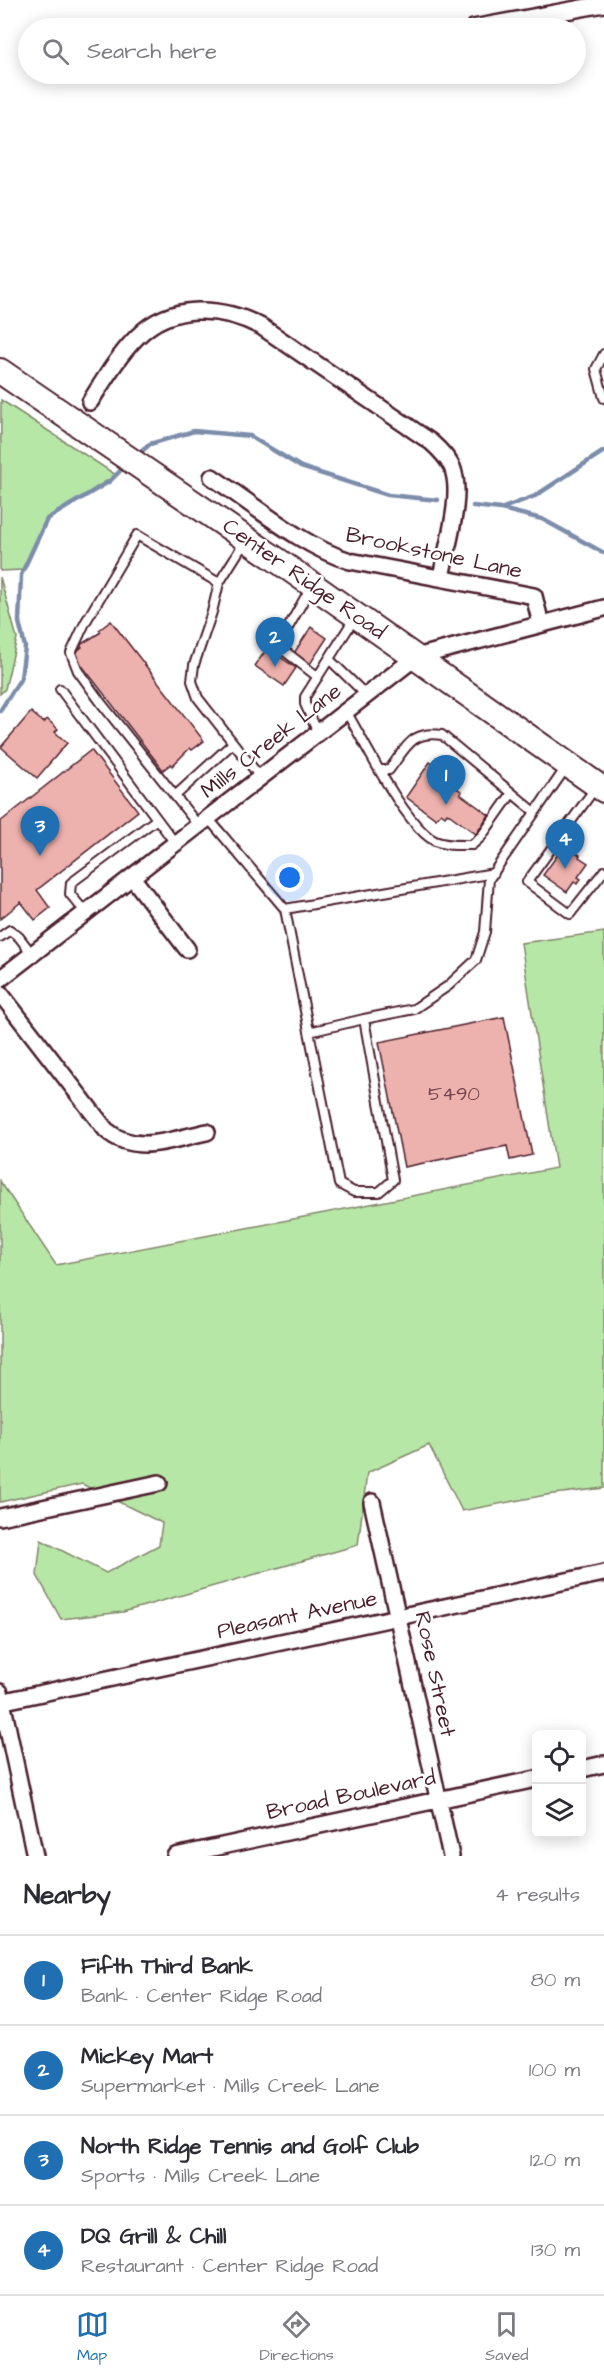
<!DOCTYPE html>
<html lang="en">
<head>
<meta charset="utf-8">
<style>
  body { margin:0; font-family:"Architects Daughter",sans-serif; background:#f2f2f3; color:#2b2b33 }
  .controls { position:absolute; right:18px; bottom:18px; display:grid; overflow:hidden; border-radius:9px; box-shadow:0 3px 15px #0003 }
  .controls button { width:54px; height:54px; display:grid; place-items:center; padding:0; border:0; border-bottom:2px solid #e1e1e2; background:#fff; color:#2b2b33; font:30px sans-serif }
  .you { position:absolute; left:290px; top:878px; width:21px; height:21px; margin:-15px; border:4px solid #fff; border-radius:50%; background:#1a73e8; box-shadow:0 0 0 9px #1a73e833 }
  .badge { display:grid; place-items:center; width:39px; height:39px; border-radius:50%; background:#1f6fb2; color:#fff; font-size:20px; font-weight:700 }
  .pin { position:absolute; translate:-50% -50px; filter:drop-shadow(0 2px 3px #0008) }
  .pin::after { content:''; position:absolute; top:32px; width:21px; height:18px; background:inherit; clip-path:polygon(0 0,100% 0,50% 100%) }
  .list { margin:0; padding:0; list-style:none }
  h2 { display:flex; justify-content:space-between; align-items:center; height:78px; margin:0; padding:0 24px; font-size:26px }
  h2 small { font-size:20px; font-weight:400; color:#7c7c81 }
  .list li { display:grid; grid-template-columns:39px 1fr auto; gap:18px; align-items:center; box-sizing:border-box; height:90px; padding:0 24px; border-top:2px solid #e1e1e2 }
  .list b { display:block; font-size:22px; white-space:nowrap }
  .list p { margin:0; font-size:20px; white-space:nowrap; color:#7c7c81 }
  .list em { font-size:20px; font-style:normal; color:#7c7c81 }
  .icon { flex:none; width:33px; height:33px; fill:none; stroke:currentColor; stroke-width:2; stroke-linecap:round; stroke-linejoin:round }
  .map { position:relative; flex:none; width:604px; height:1856px; overflow:hidden }
  .search { position:absolute; background:#fff; box-shadow:0 3px 15px #0003; left:18px; right:18px; top:18px; height:66px; display:flex; align-items:center; gap:15px; box-sizing:border-box; padding:0 21px; border-radius:33px; color:#7c7c81; font-size:22px }
  .sheet { height:438px; background:#fff }
  nav { display:flex; justify-content:space-around; align-items:center; box-sizing:border-box; height:84px; border-top:2px solid #e1e1e2; background:#fff; font-size:16px; color:#7c7c81 }
  nav a { display:grid; justify-items:center; gap:3px }
  nav .on { color:#1f6fb2 }
  .map>svg:first-child { display:block }
</style>
</head>
<body>
<div class="map">
<svg width="604" height="1856" viewBox="0 0 604 1856">
  <rect width="100%" height="100%" fill="#fff"/>
  <filter id="ink" filterUnits="userSpaceOnUse"><feTurbulence type="fractalNoise" baseFrequency=".0167" numOctaves="2"/><feDisplacementMap in="SourceGraphic" scale="12" xChannelSelector="R" yChannelSelector="G"/><feConvolveMatrix kernelMatrix="1 2 1 2 8 2 1 2 1" color-interpolation-filters="sRGB"/></filter>
  <g filter="url(#ink)">
    <path fill="#b7e7a7" stroke="#808369" stroke-width="1.5" d="M1,400L116,475L47,519L24,570L0,571Z
      M0,577L17,638L5,689L0,694Z
      M604,932V1488L546,1495L462,1511L429,1445L367,1473L358,1545L123,1612L61,1619L37,1575L41,1540L106,1573L159,1545L162,1523L82,1484L0,1502V1181L56,1265L556,1168L521,943Z"/>
    <g fill="none" stroke-linecap="round" stroke-linejoin="round">
      <path stroke="#7c8daa" stroke-width="4.5" d="M141,452L150,444L194,431L250,436L301,467L388,495L438,500
        M473,506L501,509L542,519L604,553
        M503,508L535,496L604,451
        M0,711L21,678L25,647L19,622L21,575L47,519L110,481L122,469"/>
    </g>
    <path fill="#eeb2ae" stroke="#4a1f2b" stroke-width="1.5" d="M111,621L204,741L192,750L190,748L172,766L171,764L163,770L73,654L82,647L80,645L101,632L99,630Z
      M311,627L327,638L310,664L294,653Z
      M267,648L296,668L284,686L255,666Z
      M31,712L44,723L47,719L58,729L55,732L67,743L37,778L1,747Z
      M91,750L138,811L37,890L50,908L35,920L21,902L0,919V822Z
      M430,762L460,784L457,788L462,792L460,794L489,815L476,834L447,813L445,816L441,813L436,819L406,797Z
      M564,846L580,855L579,857L588,863L578,877L581,879L577,884L574,882L567,892L543,875Z
      M504,1017L532,1155L510,1160L507,1146L404,1167L379,1042Z"/>
    <g fill="none" stroke-linecap="round" stroke-linejoin="round">
      <g stroke="#4a1f2b" stroke-width="12">
        <path id="service" d="M604,354L596,369L604,398
          M219,583L212,612L194,665L192,681L198,698L260,777
          M311,587L280,642L282,649L318,677
          M329,659L366,695
          M60,689L175,843
          M346,711L379,770H389C406,748 411,730 442,735L535,812
          M318,733L305,704V697L354,619
          M379,770C390,789 416,832 435,841C446,846 460,845 472,845L481,837L512,793
          M596,787L527,882L570,914L604,871
          M175,796L233,743
          M208,818L285,909L339,1184L354,1192H379L393,1180L364,1019L414,1009L448,986L476,960L485,932L489,879L567,766
          M198,825L102,704L78,671L71,653L85,623L137,535L219,583L244,543
          M285,909L494,873
          M86,913L70,894L71,883L157,819
          M0,937L10,930L19,937L32,954
          M309,1032L364,1019"/>
      </g>
      <g stroke="#4a1f2b" stroke-width="20">
        <path id="minor" d="M473,28L604,4
          M90,402C104,380 118,356 137,337C171,302 223,306 262,327L431,442C440,450 447,457 452,467C464,495 446,548 441,578
          M212,477C254,505 303,547 350,561L534,596L541,624
          M132,877L187,949
          M0,979L416,657L604,608
          M0,993L106,1130C136,1156 172,1139 207,1132
          M372,1502L451,1856
          M0,1517L159,1483
          M0,1692L35,1856
          M0,1702L604,1573
          M582,1769L604,1764
          M175,1856L536,1779"/>
      </g>
      <g stroke="#4a1f2b" stroke-width="28">
        <path id="primary" d="M0,371L277,560L604,790"/>
      </g>
      <use href="#service" stroke="#fff" stroke-width="8"/>
      <use href="#minor" stroke="#fff" stroke-width="15"/>
      <use href="#primary" stroke="#fff" stroke-width="24"/>
    </g>
  </g>
  <g text-anchor="middle" dominant-baseline="central" stroke-width="5" stroke-linejoin="round" paint-order="stroke">
    <g font-size="20" fill="#73444c">
      <text x="454" y="1094">5490</text>
    </g>
    <g font-size="22" fill="#4a1f2b" stroke="#fff">
      <text transform="translate(434 553) rotate(12)">Brookstone Lane</text>
      <text transform="translate(304 579) rotate(35)">Center Ridge Road</text>
      <text transform="translate(271 741) rotate(-38)">Mills Creek Lane</text>
      <text transform="translate(297 1615) rotate(-12)">Pleasant Avenue</text>
      <text transform="translate(435 1674) rotate(78)">Rose Street</text>
      <text transform="translate(351 1795) rotate(-12)">Broad Boulevard</text>
    </g>
  </g>
</svg>
<div class="controls">
<button><svg class="icon" aria-label="locate" viewBox="0 0 24 24"><circle cx="12" cy="12" r="6"/><path d="M12 2v4M12 18v4M2 12h4M18 12h4"/></svg></button>
<button><svg class="icon" aria-label="layers" viewBox="0 0 24 24"><path d="M12 4l9 5-9 5-9-5zM3 14l9 5 9-5"/></svg></button>
</div>
<div class="you"></div>
<div class="pin badge" style="left:446px;top:805px">1</div>
<div class="pin badge" style="left:275px;top:667px">2</div>
<div class="pin badge" style="left:40px;top:856px">3</div>
<div class="pin badge" style="left:565px;top:869px">4</div>
<div class="search"><svg class="icon" aria-label="search" viewBox="0 0 24 24"><circle cx="10" cy="10" r="6"/><path d="M15 15l6 6"/></svg>Search here</div>
</div>
<section class="sheet">
<h2>Nearby<small>4 results</small></h2>
<ul class="list">
<li><span class="badge">1</span><div><b>Fifth Third Bank</b><p>Bank · Center Ridge Road</p></div><em>80 m</em></li>
<li><span class="badge">2</span><div><b>Mickey Mart</b><p>Supermarket · Mills Creek Lane</p></div><em>100 m</em></li>
<li><span class="badge">3</span><div><b>North Ridge Tennis and Golf Club</b><p>Sports · Mills Creek Lane</p></div><em>120 m</em></li>
<li><span class="badge">4</span><div><b>DQ Grill &amp; Chill</b><p>Restaurant · Center Ridge Road</p></div><em>130 m</em></li>
</ul>
</section>
<nav>
<a class="on"><svg class="icon" aria-label="map" viewBox="0 0 24 24"><path d="M3 6l6-2 6 2 6-2v14l-6 2-6-2-6 2zM9 4v14M15 6v14"/></svg>Map</a>
<a><svg class="icon" aria-label="directions" viewBox="0 0 24 24"><path d="M12 3l9 9-9 9-9-9zM9 14v-3h6M13 9l2 2-2 2"/></svg>Directions</a>
<a><svg class="icon" aria-label="saved" viewBox="0 0 24 24"><path d="M7 4h10v16l-5-4-5 4z"/></svg>Saved</a>
</nav>
</body>
</html>
